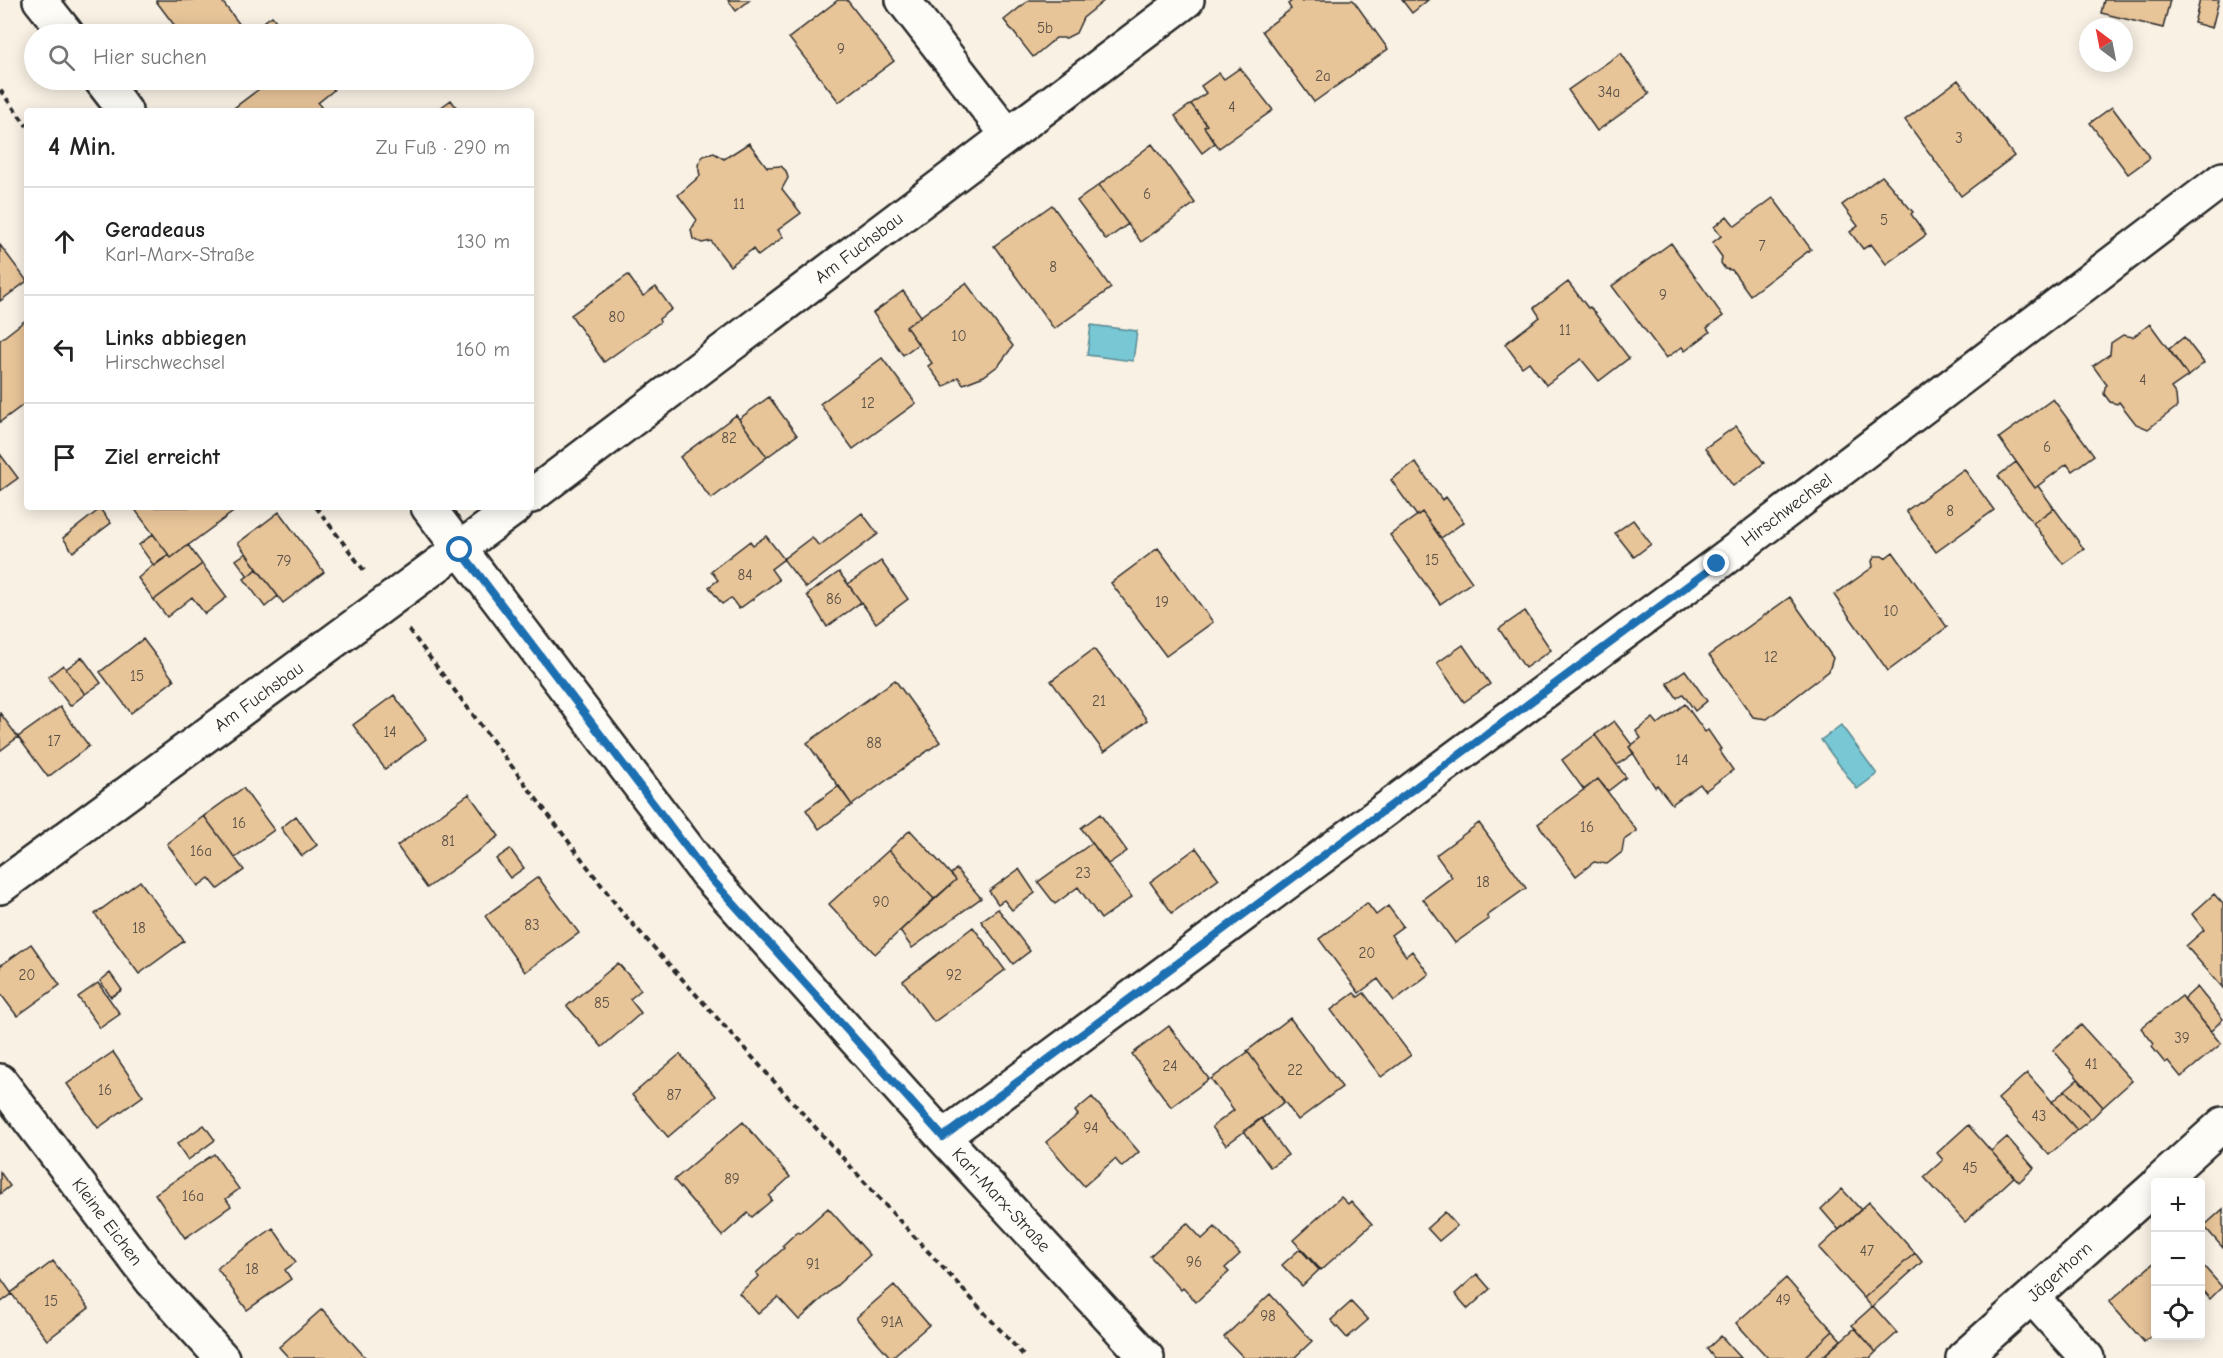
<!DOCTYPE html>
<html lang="de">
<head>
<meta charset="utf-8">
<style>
  body { margin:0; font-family:"Comic Neue",sans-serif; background:#f6f6f6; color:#222 }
  .controls { position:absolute; right:18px; bottom:18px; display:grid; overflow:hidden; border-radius:6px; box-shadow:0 3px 15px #0003 }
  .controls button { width:54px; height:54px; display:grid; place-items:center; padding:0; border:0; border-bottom:2px solid #e0e0e0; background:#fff; color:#222; font:30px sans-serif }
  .compass { position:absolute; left:2079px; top:18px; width:54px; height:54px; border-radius:50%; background:#fff; box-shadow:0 3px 15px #0003; rotate:328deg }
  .stop { position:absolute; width:18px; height:18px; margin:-14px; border:4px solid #1f6fb2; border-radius:50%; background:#fff }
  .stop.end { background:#1f6fb2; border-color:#fff; box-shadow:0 2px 6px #0008 }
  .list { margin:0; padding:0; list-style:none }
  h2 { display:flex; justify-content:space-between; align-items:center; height:78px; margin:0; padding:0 24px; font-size:26px }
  h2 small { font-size:20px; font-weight:400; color:#767676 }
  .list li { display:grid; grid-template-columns:39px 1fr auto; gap:18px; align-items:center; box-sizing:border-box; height:108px; padding:0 24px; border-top:2px solid #e0e0e0 }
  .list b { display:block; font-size:22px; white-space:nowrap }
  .list p { margin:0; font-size:20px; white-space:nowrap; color:#767676 }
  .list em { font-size:20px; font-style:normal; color:#767676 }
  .icon { flex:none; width:33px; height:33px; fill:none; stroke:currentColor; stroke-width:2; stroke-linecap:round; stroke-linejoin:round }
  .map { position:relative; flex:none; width:2223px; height:1358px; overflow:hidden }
  .search { position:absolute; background:#fff; box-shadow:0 3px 15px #0003; left:24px; top:24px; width:510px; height:66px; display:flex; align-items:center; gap:15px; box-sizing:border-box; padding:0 21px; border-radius:33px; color:#767676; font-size:22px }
  .panel { position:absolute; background:#fff; box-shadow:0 3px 15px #0003; left:24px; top:108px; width:510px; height:402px; border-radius:6px }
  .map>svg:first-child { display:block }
</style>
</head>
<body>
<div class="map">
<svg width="2223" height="1358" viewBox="0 0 2223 1358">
  <rect width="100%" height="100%" fill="#f9f1e4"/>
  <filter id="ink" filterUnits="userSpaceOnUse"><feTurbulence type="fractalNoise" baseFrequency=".0167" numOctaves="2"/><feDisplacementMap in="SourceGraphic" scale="12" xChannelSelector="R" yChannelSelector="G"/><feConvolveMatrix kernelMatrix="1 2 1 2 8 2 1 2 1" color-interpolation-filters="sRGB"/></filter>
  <g filter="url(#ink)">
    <path fill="#78c7d5" stroke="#598991" stroke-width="1.5" d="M1091,325L1137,331L1133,361L1087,355Z
      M1841,725L1877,774L1857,789L1821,740Z"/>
    <path fill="#e8c499" stroke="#2b2b2b" stroke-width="1.5" d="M158,0H221L247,34H181L156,1Z
      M728,0H750L736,11Z
      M838,0H847L894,61L839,102L789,38Z
      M1029,0H1105L1083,18L1076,33L1066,38H1056L1033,57L1004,20Z
      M1293,0H1300L1302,2L1305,0H1353L1388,49L1314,102L1262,31L1291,9L1288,4Z
      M1402,0H1428L1412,13Z
      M2104,0H2170L2163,28L2101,13Z
      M2200,0H2219L2212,28L2194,23Z
      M272,16L286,34H247Z
      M1621,53L1649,94L1597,131L1568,90Z
      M1240,68L1273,110L1219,148L1204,127L1207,125L1191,104L1206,93L1201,86L1219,73L1224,79Z
      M271,80H326L334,90L318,103L324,111H236L234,108Z
      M1958,80L2014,156L1961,196L1905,120Z
      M451,100L459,111H436Z
      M1191,104L1207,125L1204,127L1215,143L1202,153L1175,116Z
      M2112,107L2150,158L2128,174L2090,123Z
      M749,143L767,167L781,166L786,171L788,178L782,189L801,213L778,230L783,237L758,256L753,249L730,266L711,241L702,243L693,239L691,230L697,220L678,195L700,176L698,165L703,156L714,153L724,159Z
      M1152,144L1195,203L1141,242L1099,185Z
      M1882,176L1913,212L1911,214L1926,235L1886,264L1871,244L1863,249L1850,232L1858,226L1842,205Z
      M1099,185L1128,224L1106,240L1077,201Z
      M1773,198L1811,249L1750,295L1732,270L1725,269L1721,263L1722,257L1712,243L1721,236L1714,227L1727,216L1735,226Z
      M1052,205L1111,288L1054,329L994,246Z
      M1671,243L1723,316L1707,328L1710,332L1685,351L1682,347L1666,358L1612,286Z
      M0,245L27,281L0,301Z
      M628,275L643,296L656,287L672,309L659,319L660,322L604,362L571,315Z
      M1568,282L1588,308L1590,307L1629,358L1599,381L1581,359L1546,385L1529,362L1522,367L1505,344L1540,317L1534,308Z
      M966,283L1013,346L999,365L984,376L963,384L958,377L944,387L928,366L932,363L906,327Z
      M903,291L921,316L906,327L918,344L903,355L873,313Z
      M27,319V402L0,422V340Z
      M2150,324L2188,376L2171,388L2176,395L2177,407L2148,429L2136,424L2119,402L2117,404L2110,402L2104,394L2105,387L2107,385L2093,366L2110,354L2111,343L2123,335L2133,337Z
      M2184,337L2204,363L2188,376L2169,349Z
      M882,358L916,403L853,449L820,404Z
      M769,397L797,435L767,457L739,419Z
      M2053,399L2094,455L2072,471L2067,464L2035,488L1999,438Z
      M736,415L767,457L711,499L680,457Z
      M1736,426L1764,463L1733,486L1705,448Z
      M0,454L18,478L0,491Z
      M1415,462L1442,500L1446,497L1464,522L1441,538L1422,512L1417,516L1391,480Z
      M2016,462L2035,488L2038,486L2054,508L2033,523L1998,476Z
      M1964,469L1994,510L1936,552L1906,511Z
      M141,507H229L233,512L171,558L136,511Z
      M2054,508L2084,549L2063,564L2033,523Z
      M100,509L111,523L73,552L63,538Z
      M279,512L324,572L283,603L238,543Z
      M1422,512L1472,582L1440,604L1390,535Z
      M862,513L878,534L806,588L783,559L812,537L819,546Z
      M1633,520L1651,544L1634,557L1615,533Z
      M153,534L169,555L154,566L139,545Z
      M766,536L784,559L771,569L779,580L739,609L731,598L722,604L709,587L718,580L711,571L750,541L753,545Z
      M188,545L202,564L154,600L138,578L153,565L169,555L171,558Z
      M1158,548L1213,622L1166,656L1111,583Z
      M1893,552L1947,627L1888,671L1834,595L1873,567L1872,561L1875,556H1882L1885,558Z
      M246,553L257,569L248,576L236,560Z
      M881,561L908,599L876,623L848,584Z
      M202,564L227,597L205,614L192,597L167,617L154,600Z
      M257,569L278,596L265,607L244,579Z
      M839,572L861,602L827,627L807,595Z
      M1790,597L1833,658L1829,671L1767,719L1753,717L1709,655Z
      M1525,611L1551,650L1525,668L1499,629Z
      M143,639L174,680L131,713L100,672Z
      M1463,645L1490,684L1464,702L1437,663Z
      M1094,649L1147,720L1104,752L1051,681Z
      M82,657L101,683L85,694L66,669Z
      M63,665L85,694L70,706L48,677Z
      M1685,670L1707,701L1695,711L1683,694L1677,698L1667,683Z
      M895,680L940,742L852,805L807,743Z
      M394,695L426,739L385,769L353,725Z
      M1685,704L1705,732L1708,730L1721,749L1719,750L1733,770L1705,791L1700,784L1672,804L1657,785L1655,787L1629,747L1641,738L1636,731L1653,718L1658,724Z
      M60,707L89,746L48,777L18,737Z
      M0,713L18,737L1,750L0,749Z
      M1614,721L1632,745L1629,747L1634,753L1617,765L1595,735Z
      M1595,735L1626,777L1608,791L1598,779L1584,790L1562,760Z
      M1598,779L1637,831L1624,840L1622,852L1607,864L1594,862L1576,876L1538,824Z
      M839,786L852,805L819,829L806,810Z
      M243,788L274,830L235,858L204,816Z
      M469,794L499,836L427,888L397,846Z
      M1100,814L1127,851L1108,864L1081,828Z
      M204,816L244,870L218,889L209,878L198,886L167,844Z
      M296,816L317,845L302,856L281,828Z
      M1479,823L1526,888L1487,916L1489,919L1455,943L1423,899L1452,877L1436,855Z
      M910,830L956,880L934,899L889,850Z
      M1092,843L1132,897L1101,919L1078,887L1055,904L1038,882Z
      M1196,848L1219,879L1172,913L1150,882Z
      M510,849L524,868L510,878L496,859Z
      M889,850L934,899L875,954L829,904Z
      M956,869L981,898L912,948L900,931L956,880L951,874Z
      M1019,869L1035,893L1012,910L1004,900L998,904L989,891Z
      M538,877L579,933L525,972L485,916Z
      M140,881L184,941L139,974L95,914Z
      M2214,894L2223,904V988L2186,946L2204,930L2192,914Z
      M1367,903L1376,915L1388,906L1403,926L1391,935L1406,956L1412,951L1429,974L1394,1001L1378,979L1359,993L1319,939Z
      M998,909L1030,951L1013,964L981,921Z
      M973,927L1005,970L934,1022L903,981Z
      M31,944L60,985L17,1016L0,993V966Z
      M618,963L641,990L630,999L641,1013L602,1047L567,1006Z
      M110,973L122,990L111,997L100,981Z
      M98,983L120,1014L100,1028L78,997Z
      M2197,987L2223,1019L2211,1031L2184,999Z
      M1354,993L1358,997L1364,993L1411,1055L1381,1077L1331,1010Z
      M2182,996L2221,1044L2181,1077L2168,1061L2165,1063L2152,1047L2154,1044L2141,1028Z
      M1290,1018L1342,1087L1298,1120L1247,1051Z
      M2081,1025L2132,1081L2103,1107L2053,1050Z
      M1169,1026L1209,1079L1171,1107L1132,1054Z
      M113,1052L143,1096L98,1128L67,1084Z
      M1248,1052L1284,1102L1226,1145L1212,1127L1234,1110L1211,1079Z
      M680,1054L716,1096L668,1137L632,1095Z
      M2027,1073L2077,1130L2049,1155L1998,1099Z
      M2078,1079L2103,1107L2091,1119L2065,1090Z
      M2065,1090L2091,1119L2077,1130L2052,1102Z
      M1092,1097L1139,1152L1122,1167L1115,1159L1084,1186L1046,1142L1078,1115L1075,1111Z
      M1261,1118L1288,1155L1270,1167L1244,1131Z
      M743,1122L790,1177L769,1196L772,1200L752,1217L748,1213L722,1236L674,1180Z
      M204,1125L215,1140L188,1160L177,1144Z
      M1968,1125L2014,1177L1965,1222L1924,1177L1943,1160L1937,1153Z
      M2007,1137L2034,1168L2019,1182L1991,1151Z
      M214,1154L239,1189L226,1199L231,1206L185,1238L155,1194Z
      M0,1172L10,1186L0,1194Z
      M1842,1189L1861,1210L1839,1230L1821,1209Z
      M1341,1197L1348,1204L1351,1201L1372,1224L1321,1270L1293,1240Z
      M1869,1202L1915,1253L1864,1298L1819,1248Z
      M828,1208L870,1255L799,1320L778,1297L758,1314L739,1293L759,1276L756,1273L784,1248L782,1246L798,1231L800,1233Z
      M2223,1209V1248L2204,1226Z
      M1445,1212L1457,1226L1439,1241L1427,1228Z
      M1187,1223L1202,1239L1215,1227L1240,1254L1225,1268L1229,1272L1196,1302L1183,1288L1181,1290L1150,1256Z
      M273,1228L296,1262L285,1270L291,1279L247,1310L217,1268Z
      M1300,1249L1319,1270L1302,1286L1282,1265Z
      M1915,1253L1922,1262L1872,1307L1864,1298Z
      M53,1261L89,1308L47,1340L11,1293Z
      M2156,1261V1332L2144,1342L2109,1302Z
      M2200,1262L2222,1287L2210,1299L2200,1288Z
      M1477,1274L1490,1289L1468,1309L1455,1294Z
      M0,1277L12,1294L0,1303Z
      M1786,1278L1833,1331L1803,1358H1768L1736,1323Z
      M894,1285L929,1325L891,1358L856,1318Z
      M1270,1294L1312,1341L1294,1358H1244L1224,1337Z
      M1351,1302L1368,1320L1347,1338L1331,1320Z
      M1873,1306L1897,1333L1876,1352L1852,1325Z
      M322,1309L366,1358H289L279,1347Z
      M1855,1328L1876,1352L1870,1358H1829L1826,1354Z
      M1833,1331L1841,1340L1821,1358H1803Z
      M1721,1336L1741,1358H1714L1707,1349Z"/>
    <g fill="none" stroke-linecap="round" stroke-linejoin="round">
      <g stroke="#2b2b2b" stroke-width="38">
        <path id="minor" d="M40,0L67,34
          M903,0L1008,135
          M101,80L125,111
          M531,496L1187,0
          M428,507L706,873L943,1137L1147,1358
          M0,887L516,507
          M0,1081L152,1281L222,1358
          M943,1137L1717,564L2223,179
          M2159,1182L2223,1124
          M2032,1297L2087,1358
          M1963,1358L2156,1186"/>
      </g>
      <path stroke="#2b2b2b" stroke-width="4" stroke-dasharray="6 4.5" stroke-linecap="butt" d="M0,90L27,126
        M316,507L366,573
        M409,630L621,911L877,1196L1026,1358"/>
      <use href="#minor" stroke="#fdfcf7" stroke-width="33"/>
    </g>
  </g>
  <g fill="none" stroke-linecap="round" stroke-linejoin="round" filter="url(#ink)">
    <path stroke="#1f6fb2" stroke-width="8" d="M460,550L706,873L943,1137L1717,564"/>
  </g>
  <g text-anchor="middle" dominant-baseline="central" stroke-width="5" stroke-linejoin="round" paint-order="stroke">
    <g font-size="15" fill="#5a5146">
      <text x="1045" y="28">5b</text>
      <text x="841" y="49">9</text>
      <text x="1323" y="76">2a</text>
      <text x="1609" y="92">34a</text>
      <text x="1232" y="107">4</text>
      <text x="1959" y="138">3</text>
      <text x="1147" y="194">6</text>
      <text x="739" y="204">11</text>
      <text x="1884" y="220">5</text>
      <text x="1762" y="246">7</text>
      <text x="1053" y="267">8</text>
      <text x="1663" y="295">9</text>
      <text x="617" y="317">80</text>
      <text x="1565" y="330">11</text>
      <text x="959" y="336">10</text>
      <text x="2143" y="380">4</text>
      <text x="868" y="403">12</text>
      <text x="729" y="438">82</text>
      <text x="2047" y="447">6</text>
      <text x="1950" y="511">8</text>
      <text x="1432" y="560">15</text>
      <text x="284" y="561">79</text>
      <text x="745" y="575">84</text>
      <text x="834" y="599">86</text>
      <text x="1162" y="602">19</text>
      <text x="1891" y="611">10</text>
      <text x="1771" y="657">12</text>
      <text x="137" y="676">15</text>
      <text x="1099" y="701">21</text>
      <text x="390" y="732">14</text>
      <text x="54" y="741">17</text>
      <text x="874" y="743">88</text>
      <text x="1682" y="760">14</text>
      <text x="239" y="823">16</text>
      <text x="1587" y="827">16</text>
      <text x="448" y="841">81</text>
      <text x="201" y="851">16a</text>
      <text x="1083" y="873">23</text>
      <text x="1483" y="882">18</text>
      <text x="881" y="902">90</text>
      <text x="532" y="925">83</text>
      <text x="139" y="928">18</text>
      <text x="1367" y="953">20</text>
      <text x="27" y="975">20</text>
      <text x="954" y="975">92</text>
      <text x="602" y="1003">85</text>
      <text x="2182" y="1038">39</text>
      <text x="2091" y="1064">41</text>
      <text x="1170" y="1066">24</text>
      <text x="1295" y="1070">22</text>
      <text x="105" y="1090">16</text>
      <text x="674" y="1095">87</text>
      <text x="2039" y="1116">43</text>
      <text x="1091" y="1128">94</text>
      <text x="1970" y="1168">45</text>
      <text x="732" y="1179">89</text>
      <text x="193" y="1196">16a</text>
      <text x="1867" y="1251">47</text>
      <text x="1194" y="1262">96</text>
      <text x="813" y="1264">91</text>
      <text x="252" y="1269">18</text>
      <text x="1783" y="1300">49</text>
      <text x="51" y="1301">15</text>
      <text x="1268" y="1316">98</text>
      <text x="892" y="1322">91A</text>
    </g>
    <g font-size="18" fill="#2b2b2b" stroke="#fdfcf7">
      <text transform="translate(859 248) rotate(-37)">Am Fuchsbau</text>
      <text transform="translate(1787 510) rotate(-37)">Hirschwechsel</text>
      <text transform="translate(259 697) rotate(-36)">Am Fuchsbau</text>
      <text transform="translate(1001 1200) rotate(47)">Karl-Marx-Straße</text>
      <text transform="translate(107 1222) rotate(53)">Kleine Eichen</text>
      <text transform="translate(2060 1272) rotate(-42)">Jägerhorn</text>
    </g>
  </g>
</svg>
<div class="controls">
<button>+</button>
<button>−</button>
<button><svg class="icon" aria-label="locate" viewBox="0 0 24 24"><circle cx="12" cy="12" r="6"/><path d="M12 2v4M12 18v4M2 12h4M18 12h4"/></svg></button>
</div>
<svg class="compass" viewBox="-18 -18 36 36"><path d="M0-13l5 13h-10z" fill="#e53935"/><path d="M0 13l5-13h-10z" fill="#767676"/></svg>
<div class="stop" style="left:460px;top:550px"></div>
<div class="stop end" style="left:1717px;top:564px"></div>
<div class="search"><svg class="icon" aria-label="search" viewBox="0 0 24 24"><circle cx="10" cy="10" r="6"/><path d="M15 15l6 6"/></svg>Hier suchen</div>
<section class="panel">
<h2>4 Min.<small>Zu Fuß · 290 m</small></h2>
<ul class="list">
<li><svg class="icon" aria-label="ahead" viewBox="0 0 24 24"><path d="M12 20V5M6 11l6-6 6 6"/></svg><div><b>Geradeaus</b><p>Karl-Marx-Straße</p></div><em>130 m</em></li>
<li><svg class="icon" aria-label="left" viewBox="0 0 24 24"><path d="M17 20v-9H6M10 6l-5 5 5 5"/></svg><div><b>Links abbiegen</b><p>Hirschwechsel</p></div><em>160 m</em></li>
<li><svg class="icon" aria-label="arrive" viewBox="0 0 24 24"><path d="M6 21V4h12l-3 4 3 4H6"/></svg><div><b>Ziel erreicht</b></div></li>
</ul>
</section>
</div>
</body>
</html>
